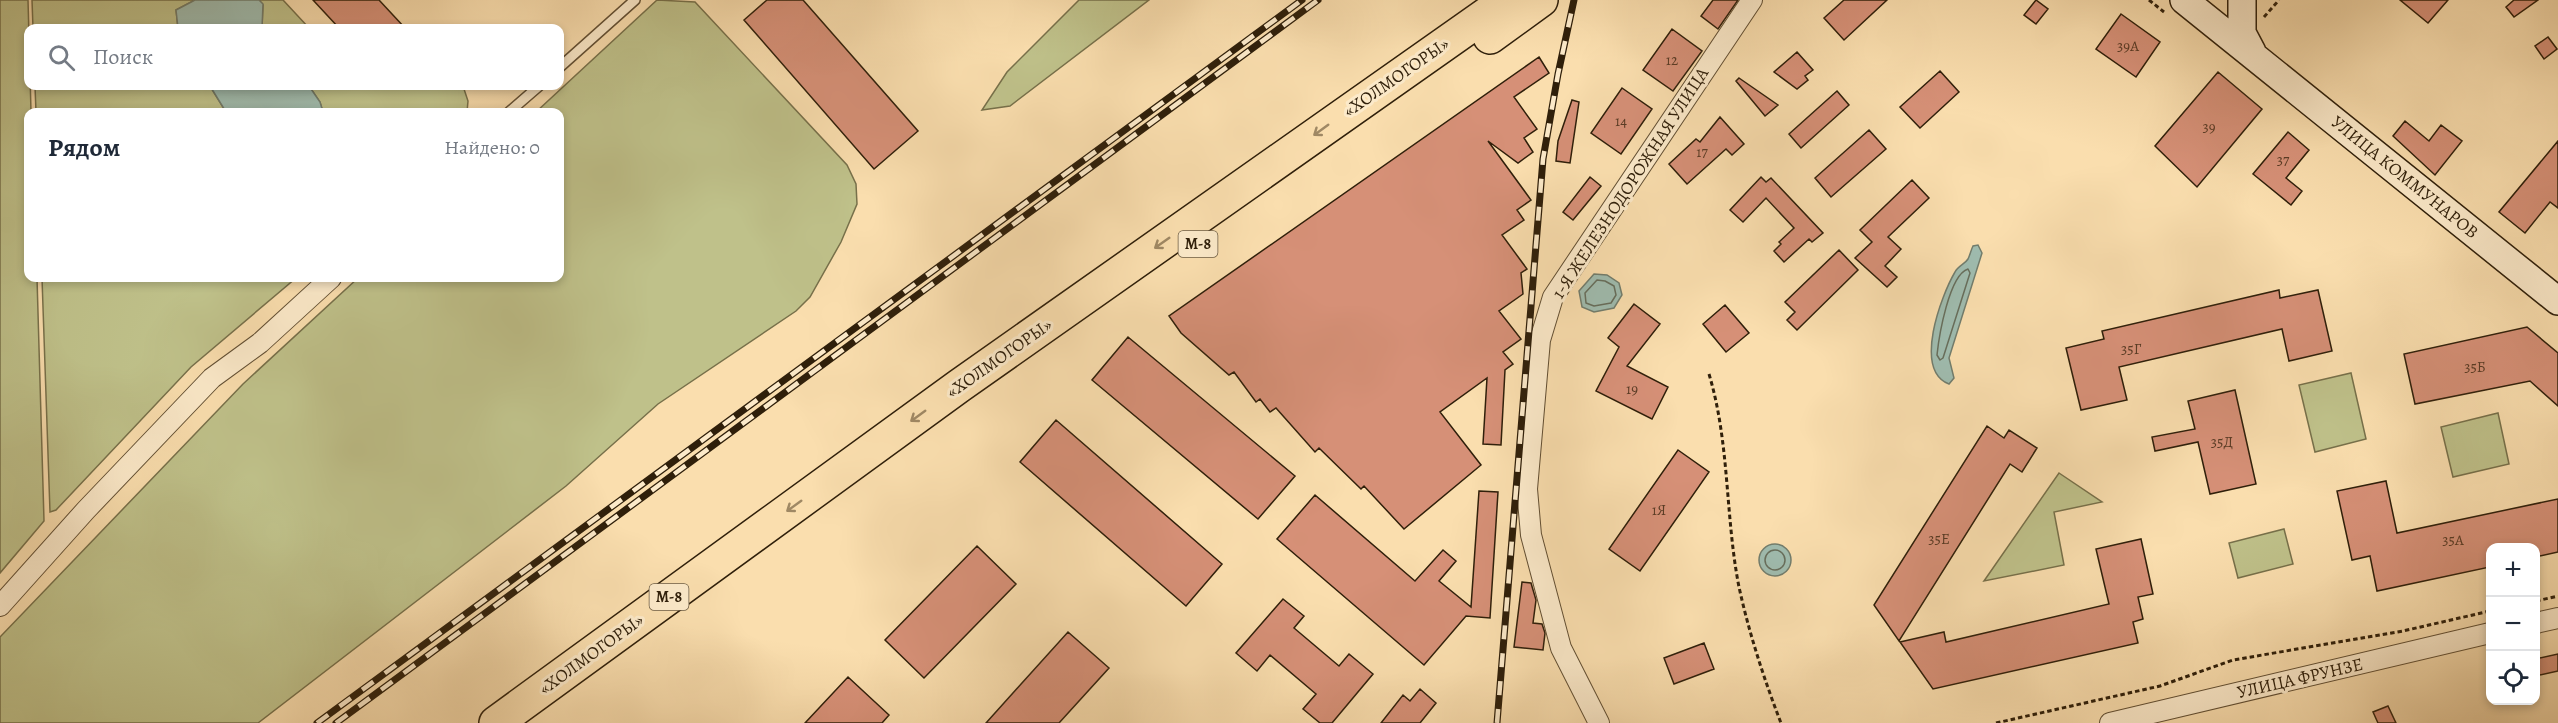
<!DOCTYPE html>
<html lang="ru">
<head>
<meta charset="utf-8">
<style>
  body { margin:0; font-family:Alegreya,serif; background:#f2f2f3; color:#1f2937 }
  .controls { position:absolute; right:18px; bottom:18px; display:grid; overflow:hidden; border-radius:12px; box-shadow:0 3px 9px #0003 }
  .controls button { width:54px; height:54px; display:grid; place-items:center; padding:0; border:0; border-bottom:2px solid #e0e1e3; background:#fff; color:#1f2937; font:30px sans-serif }
  .list { margin:0; padding:0; list-style:none }
  h2 { display:flex; justify-content:space-between; align-items:center; height:78px; margin:0; padding:0 24px; font-size:26px }
  h2 small { font-size:20px; font-weight:400; color:#747a83 }
  .icon { flex:none; width:33px; height:33px; fill:none; stroke:currentColor; stroke-width:2; stroke-linecap:round; stroke-linejoin:round }
  .map { position:relative; flex:none; width:2558px; height:723px; overflow:hidden }
  .search { position:absolute; background:#fff; box-shadow:0 3px 9px #0003; left:24px; top:24px; width:540px; height:66px; display:flex; align-items:center; gap:15px; box-sizing:border-box; padding:0 21px; border-radius:12px; color:#747a83; font-size:22px }
  .panel { position:absolute; background:#fff; box-shadow:0 3px 9px #0003; left:24px; top:108px; width:540px; height:174px; border-radius:12px }
  .map>svg:first-child { display:block }
</style>
</head>
<body>
<div class="map">
<svg width="2558" height="723" viewBox="0 0 2558 723">
  <rect width="100%" height="100%" fill="#fadeae"/>
  <filter id="stains"><feTurbulence type="fractalNoise" baseFrequency=".00333" numOctaves="4"/><feColorMatrix values="0 0 0 0 .2 0 0 0 0 .09 0 0 0 0 .02 0 0 0 .5 -.17"/></filter>
  <radialGradient id="worn" r=".72"><stop offset=".6" stop-color="#630" stop-opacity="0"/><stop offset="1" stop-color="#630" stop-opacity=".3"/></radialGradient>
  <path fill="#bfc18a" stroke="#77704a" stroke-width="1.5" d="M0,0H28L31,112H28V278H37L44,521L0,573Z
    M32,0H195L176,10L178,28H33Z
    M259,0H283L309,28H262L263,5Z
    M657,0L695,2L847,165L856,184L857,204L841,242L810,297L796,311L658,404L566,486L258,723H0V637L243,384L358,278H560V112H536Z
    M1079,0H1149L1010,106L982,110L1007,72Z
    M35,86H210L226,112H36Z
    M309,86H463L468,101L467,112H323L320,102Z
    M42,278H296L191,367L56,510L50,512Z
    M2351,373L2366,439L2315,452L2299,385Z
    M2498,413L2509,464L2453,477L2441,427Z
    M2059,473L2102,502L2054,512L2064,565L1984,581Z
    M2284,529L2293,564L2238,578L2229,543Z"/>
  <path fill="#9fbcaf" stroke="#727d6d" stroke-width="1.5" d="M195,0H259L263,4L262,28H178L176,10Z
    M210,86H309L320,102L323,112H226Z
    M1978,245L1982,253L1949,358L1954,378L1949,384C1913,370 1941,296 1955,272C1958,266 1965,264 1968,259C1970,255 1971,250 1973,246Z
    M1594,274L1607,275L1619,283L1622,295L1614,308L1594,312L1582,307L1579,291Z
    M1759 560a16 16 0 1 1 32 0a16 16 0 1 1-32 0Z"/>
  <g fill="none" stroke-linecap="round" stroke-linejoin="round">
    <path stroke="#676e5c" stroke-width="1.5" d="M1968,269L1970,273L1943,358L1940,360L1937,355C1939,336 1949,275 1968,269Z
      M1597,280L1605,281L1614,286L1616,295L1611,303L1594,306L1586,303L1585,293Z
      M1765 560a10 10 0 1 1 20 0a10 10 0 1 1-20 0Z"/>
  </g>
  <path fill="#d69077" stroke="#2f1f0a" stroke-width="1.5" d="M313,0H379L405,28H339Z
    M767,0H803L918,131L874,169L744,20Z
    M1713,0H1738L1718,29L1701,16Z
    M1844,0H1887L1844,40L1824,18Z
    M2036,0L2048,9L2036,24L2024,15Z
    M2400,0H2448L2428,23Z
    M2514,0H2538L2514,17L2506,7Z
    M2121,14L2160,42L2136,77L2096,49Z
    M1672,29L1702,51L1673,91L1643,70Z
    M2548,37L2557,49L2544,59L2535,46Z
    M1797,52L1813,70L1805,76L1808,80L1797,89L1774,72Z
    M1539,57L1549,73L1514,97L1537,129L1524,138L1533,152L1518,163L1488,141L1531,200L1517,210L1524,220L1502,235L1527,269L1521,273L1523,294L1499,311L1521,339L1503,352L1513,364L1505,370L1501,445L1483,444L1487,378L1440,412L1481,465L1404,529L1364,486L1361,489L1319,448L1315,452L1276,408L1270,412L1260,399L1256,402L1234,372L1229,375L1181,333L1169,316Z
    M1940,71L1959,92L1920,128L1900,107Z
    M2218,72L2262,109L2197,187L2155,146Z
    M1739,78L1778,105L1765,116L1736,81Z
    M1622,88L1652,109L1621,154L1591,133Z
    M1837,91L1849,105L1801,148L1789,134Z
    M1572,100L1579,102L1570,163L1556,161L1558,141Z
    M1720,117L1744,144L1732,155L1726,149L1687,184L1669,164L1696,139L1700,142Z
    M2405,121L2429,141L2441,125L2462,141L2435,175L2393,136Z
    M1869,130L1886,149L1831,197L1815,178Z
    M2288,132L2309,150L2286,178L2302,191L2291,205L2253,174Z
    M2558,141V208L2550,202L2525,233L2499,212Z
    M1590,177L1601,186L1573,220L1563,212Z
    M1761,177L1766,182L1771,178L1823,233L1812,242L1809,239L1784,262L1774,251L1781,244L1779,242L1794,228L1766,198L1743,222L1730,210Z
    M1912,180L1929,198L1888,237L1901,249L1885,266L1897,277L1887,287L1855,258L1872,242L1860,230Z
    M1839,250L1858,270L1797,330L1787,320L1795,312L1785,302Z
    M2279,290L2280,298L2318,290L2332,351L2289,361L2282,329L2119,367L2127,400L2081,410L2066,348L2104,339L2102,331Z
    M1634,304L1660,324L1627,366L1668,387L1652,419L1596,391L1619,347L1608,338Z
    M1725,305L1749,333L1726,352L1703,324Z
    M2527,327L2558,353V406L2530,381L2415,404L2404,354Z
    M1128,337L1295,476L1258,519L1092,380Z
    M2235,390L2256,484L2210,494L2198,442L2155,451L2152,437L2195,429L2188,401Z
    M1056,420L1222,564L1186,606L1020,462Z
    M1987,426L2004,438L2009,430L2037,448L2022,472L2010,464L1899,641L1874,605Z
    M1678,450L1709,472L1640,571L1609,549Z
    M2386,481L2397,533L2558,499V552L2535,557V548H2490V567L2377,591L2370,556L2352,560L2337,491Z
    M1479,491L1498,492L1490,618L1466,616L1424,665L1277,539L1315,495L1415,581L1443,550L1456,561L1439,581L1471,607Z
    M2141,539L2153,594L2138,597L2143,619L2133,622L2138,643L1933,689L1900,642L1944,632L1946,642L2109,604L2096,549Z
    M977,546L1016,584L924,678L885,640Z
    M1522,582L1531,583L1536,600L1533,623L1542,624L1545,633L1543,650L1514,647Z
    M1283,599L1304,616L1294,628L1339,666L1349,654L1373,674L1332,723H1320L1303,709L1316,694L1270,655L1257,671L1236,653Z
    M1068,632L1109,668L1059,723H986Z
    M1704,643L1714,669L1674,684L1664,658Z
    M2558,654V671L2535,676V659Z
    M848,677L889,715L882,723H805Z
    M1420,689L1436,703L1420,723H1381L1403,695L1410,701Z
    M2388,706L2396,723H2378L2373,712Z"/>
  <g fill="none" stroke-linecap="round" stroke-linejoin="round">
    <g stroke="#624f33" stroke-width="12">
      <path id="lane" d="M560,67L635,0
        M509,112L539,86"/>
    </g>
    <g stroke="#624f33" stroke-width="22">
      <path id="street" d="M0,606L86,510L212,378L260,343L331,278
        M2536,623L2558,618
        M1599,723L1561,648L1531,535L1527,489L1540,340L1553,297L1752,0
        M2110,723L2490,633"/>
    </g>
    <g stroke="#2f1f0a" stroke-width="30">
      <path id="secondary" d="M2184,0L2558,301
        M2242,0V33L2252,52"/>
    </g>
    <g stroke="#2f1f0a" stroke-width="36">
      <path id="highway" d="M1490,37L1541,0
        M496,723L959,386L1507,0"/>
    </g>
    <path stroke="#2f1f0a" stroke-width="3" stroke-dasharray="4.5 3" stroke-linecap="butt" d="M2149,0L2164,12
      M2264,17L2279,0
      M1709,374C1730,444 1725,516 1739,587C1749,633 1764,679 1781,723
      M2536,601L2558,596
      M1996,723L2160,686L2233,660L2403,631L2490,611"/>
    <use href="#lane" stroke="#fceaca" stroke-width="9"/>
    <use href="#street" stroke="#fceaca" stroke-width="20"/>
    <use href="#secondary" stroke="#fceaca" stroke-width="27"/>
    <use href="#highway" stroke="#fadeae" stroke-width="33"/>
    <g stroke="#2f1f0a" stroke-width="7">
      <path id="rail" d="M317,723L1302,0
        M336,723L1318,0
        M1497,723L1543,159L1558,74L1574,0"/>
    </g>
    <use href="#rail" stroke="#fceaca" stroke-width="4.5" stroke-dasharray="14" stroke-linecap="butt"/>
  </g>
  <defs><path id="oneway-shaft" d="M-6 0H5M1.5-3L5.5 0L1.5 3" fill="none" stroke-width="1.6" stroke-linecap="round" stroke-linejoin="round" transform="scale(1.5)"/></defs>
  <g stroke="#9f8864">
    <use href="#oneway-shaft" transform="translate(1321 130) rotate(144)"/>
    <use href="#oneway-shaft" transform="translate(1162 243) rotate(145)"/>
    <use href="#oneway-shaft" transform="translate(918 416) rotate(144)"/>
    <use href="#oneway-shaft" transform="translate(794 506) rotate(144)"/>
  </g>
  <g text-anchor="middle" dominant-baseline="central" stroke-width="6" stroke-linejoin="round" paint-order="stroke">
    <g font-size="15" fill="#593b25">
      <text x="2128" y="46">39А</text>
      <text x="1672" y="60">12</text>
      <text x="1621" y="121">14</text>
      <text x="2209" y="127">39</text>
      <text x="1702" y="152">17</text>
      <text x="2283" y="160">37</text>
      <text x="2131" y="349">35Г</text>
      <text x="2475" y="367">35Б</text>
      <text x="1632" y="389">19</text>
      <text x="2222" y="442">35Д</text>
      <text x="1659" y="510">1Я</text>
      <text x="1939" y="539">35Е</text>
      <text x="2453" y="540">35А</text>
    </g>
    <g fill="#fceaca" stroke="#6c5c44" stroke-width="1.5">
      <rect x="1178.5" y="231" width="39" height="26" rx="4.5"/>
      <rect x="649.5" y="584" width="39" height="26" rx="4.5"/>
    </g>
    <g font-size="16" font-weight="bold" fill="#2f1f0a">
      <text x="1198" y="244">М-8</text>
      <text x="669" y="597">М-8</text>
    </g>
    <g font-size="18" fill="#2f1f0a" stroke="#fceaca">
      <text transform="translate(1396 77) rotate(-35)">«ХОЛМОГОРЫ»</text>
      <text transform="translate(2405 177) rotate(39)">УЛИЦА КОММУНАРОВ</text>
      <text transform="translate(1630 183) rotate(-57)">1-Я ЖЕЛЕЗНОДОРОЖНАЯ УЛИЦА</text>
      <text transform="translate(999 358) rotate(-35)">«ХОЛМОГОРЫ»</text>
      <text transform="translate(591 654) rotate(-36)">«ХОЛМОГОРЫ»</text>
      <text transform="translate(2300 678) rotate(-13)">УЛИЦА ФРУНЗЕ</text>
    </g>
  </g>
  <rect width="100%" height="100%" filter="url(#stains)"/>
  <rect width="100%" height="100%" fill="url(#worn)"/>
</svg>
<div class="controls">
<button>+</button>
<button>−</button>
<button><svg class="icon" aria-label="locate" viewBox="0 0 24 24"><circle cx="12" cy="12" r="6"/><path d="M12 2v4M12 18v4M2 12h4M18 12h4"/></svg></button>
</div>
<div class="search"><svg class="icon" aria-label="search" viewBox="0 0 24 24"><circle cx="10" cy="10" r="6"/><path d="M15 15l6 6"/></svg>Поиск</div>
<section class="panel">
<h2>Рядом<small>Найдено: 0</small></h2>
<ul class="list">
</ul>
</section>
</div>
</body>
</html>
